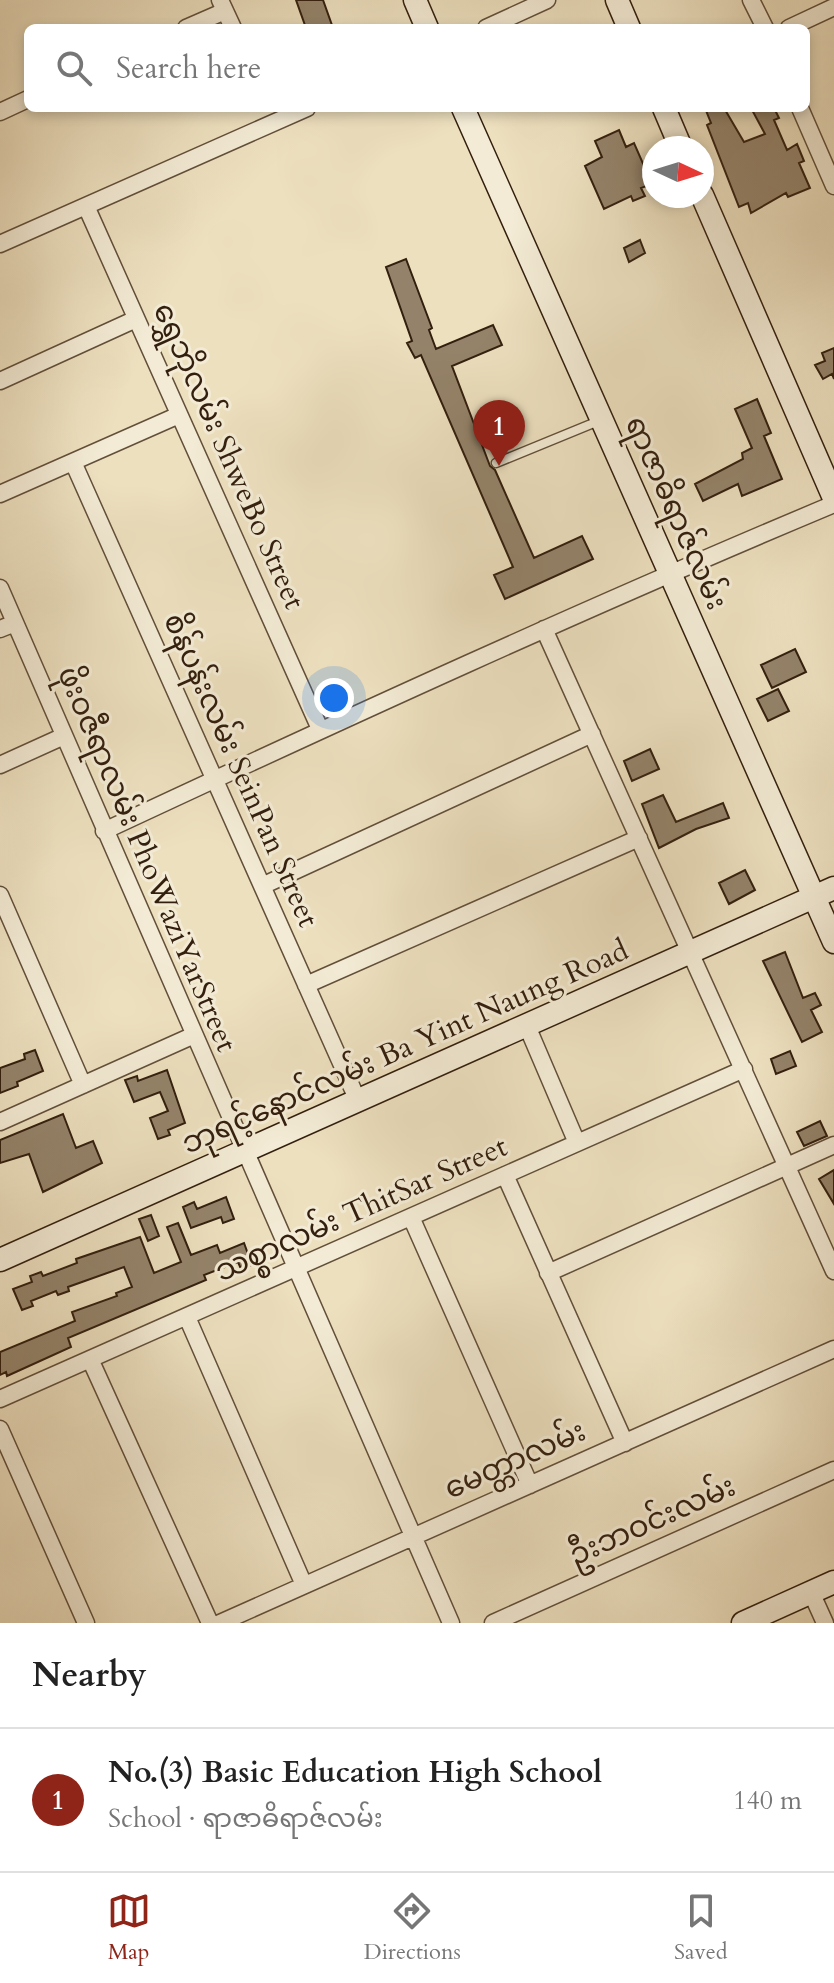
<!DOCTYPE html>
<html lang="en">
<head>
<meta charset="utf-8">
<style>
  body { margin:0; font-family:Cardo,"Noto Sans Myanmar",serif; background:#f6f6f6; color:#222 }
  .compass { position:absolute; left:642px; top:136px; width:72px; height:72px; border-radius:50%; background:#fff; box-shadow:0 4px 12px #0003; rotate:94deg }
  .you { position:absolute; left:334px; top:698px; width:28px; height:28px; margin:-20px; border:6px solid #fff; border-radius:50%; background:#1a73e8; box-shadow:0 0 0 12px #1a73e833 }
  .badge { display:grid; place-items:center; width:52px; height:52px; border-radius:50%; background:#8f2418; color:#fff; font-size:26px; font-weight:700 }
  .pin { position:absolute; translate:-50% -66px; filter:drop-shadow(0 2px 4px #0008) }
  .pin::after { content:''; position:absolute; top:42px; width:28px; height:24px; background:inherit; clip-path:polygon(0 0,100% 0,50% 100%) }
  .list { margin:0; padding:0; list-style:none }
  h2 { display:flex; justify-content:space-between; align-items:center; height:104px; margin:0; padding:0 32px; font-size:34px }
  h2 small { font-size:26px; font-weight:400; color:#767676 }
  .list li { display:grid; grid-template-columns:52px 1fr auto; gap:24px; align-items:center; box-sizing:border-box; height:144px; padding:0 32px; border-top:2px solid #e0e0e0 }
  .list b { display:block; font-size:30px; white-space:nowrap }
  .list p { margin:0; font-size:26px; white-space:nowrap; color:#767676 }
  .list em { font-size:26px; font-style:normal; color:#767676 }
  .icon { flex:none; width:44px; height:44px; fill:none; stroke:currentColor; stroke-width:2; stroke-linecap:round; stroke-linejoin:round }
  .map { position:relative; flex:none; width:834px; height:1623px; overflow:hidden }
  .search { position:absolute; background:#fff; box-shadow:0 4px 12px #0003; left:24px; right:24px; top:24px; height:88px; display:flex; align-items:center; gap:20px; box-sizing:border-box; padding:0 28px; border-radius:12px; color:#767676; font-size:30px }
  .sheet { height:248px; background:#fff }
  nav { display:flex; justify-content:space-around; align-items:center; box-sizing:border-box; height:112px; border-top:2px solid #e0e0e0; background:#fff; font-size:22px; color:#767676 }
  nav a { display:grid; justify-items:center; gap:4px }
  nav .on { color:#8f2418 }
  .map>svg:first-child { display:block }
</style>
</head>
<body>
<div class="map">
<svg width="834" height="1623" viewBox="0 0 834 1623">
  <rect width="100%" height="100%" fill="#ede0bf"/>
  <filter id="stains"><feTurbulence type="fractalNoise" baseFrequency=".0025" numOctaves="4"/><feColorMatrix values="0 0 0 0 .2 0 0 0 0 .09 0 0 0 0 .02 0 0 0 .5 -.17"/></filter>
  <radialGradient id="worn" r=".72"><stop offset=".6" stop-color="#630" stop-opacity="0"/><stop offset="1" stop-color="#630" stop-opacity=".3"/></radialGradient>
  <path fill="#94836a" stroke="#331f0e" stroke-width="2" d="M296,0H323L333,28H306Z
    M705,108H724L744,142L765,134L751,108H774L779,118L774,120L787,150L797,144L804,161L799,163L810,188L788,197L786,193L751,213L748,203L739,207L707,125L711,123Z
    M619,130L626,147L634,143L652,184L641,188L645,196L633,201L631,196L604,209L585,166L602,157L595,141Z
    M640,240L645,253L629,262L624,248Z
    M406,259L432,328L429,330L436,349L493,325L502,345L452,366L490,466L495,470L534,558L582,536L593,559L505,599L494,575L513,567L421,355L415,358L407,343L412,341L386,267Z
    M834,348V379L832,374L823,379L815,365L825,361L822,353Z
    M757,399L771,433L764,436L782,479L742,496L738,484L703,501L695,484L743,459L742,453L752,448L735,409Z
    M795,649L806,672L772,688L761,665Z
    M778,689L789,711L768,721L757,699Z
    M650,749L659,769L632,781L624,761Z
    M663,795L676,822L723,803L729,818L696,829L659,848L642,804Z
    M745,870L755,890L729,904L719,883Z
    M785,952L803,998L815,993L821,1005L811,1010L822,1032L802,1042L763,961Z
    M35,1050L43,1071L17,1082L18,1086L0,1093V1068L25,1059L24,1054Z
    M790,1051L796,1066L776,1074L771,1059Z
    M167,1070L185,1123L168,1130L170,1135L158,1139L150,1118L168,1111L160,1092L134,1102L125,1080L137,1076L138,1081Z
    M63,1114L76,1148L93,1141L102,1163L43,1192L29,1154L0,1163V1140Z
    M820,1121L827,1136L804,1146L797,1132Z
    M834,1170V1204L819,1179Z
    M226,1197L234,1219L223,1223L221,1217L191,1228L183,1207L194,1202L197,1209Z
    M151,1215L159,1236L148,1241L139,1219Z
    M178,1223L191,1255L217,1245L220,1253L244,1243L252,1265L241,1269L238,1262L204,1275L206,1280L68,1338L71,1347L7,1376L6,1372L0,1375V1352L75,1321L72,1312L117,1296L116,1293L132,1287L124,1267L68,1287L69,1291L58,1295L56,1291L31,1301L33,1306L22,1310L13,1289L32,1282L30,1276L41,1272L43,1276L77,1263L76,1259L140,1237L154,1273L181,1262L167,1227Z"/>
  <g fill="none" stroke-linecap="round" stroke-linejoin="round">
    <g stroke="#624f3a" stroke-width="11">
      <path id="lane" d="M496,463L601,420"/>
    </g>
    <g stroke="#624f3a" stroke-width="19">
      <path id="street" d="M220,0L233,28
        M751,0L765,28
        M186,28L225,11
        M486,28L547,0
        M789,28L834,7
        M800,108L834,186
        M0,112L28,99
        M86,206L320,729
        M0,244L307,108
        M0,381L136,319
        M73,462L358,1101
        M0,494L179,415
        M0,588L451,1623
        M0,629L15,623
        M544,629L834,1271
        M0,765L64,736
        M104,831C346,718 588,607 834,504
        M262,886L592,734
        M0,895L83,1085
        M306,985L639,838
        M527,1026L577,1143
        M0,1122L192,1036
        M505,1175L625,1443
        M411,1217L530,1485
        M548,1273L834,1145
        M187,1317L304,1585
        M90,1359L210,1623
        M0,1399L744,1069
        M0,1429L86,1623
        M811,1592L825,1623
        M220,1623L834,1349
        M493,1623L834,1470"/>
    </g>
    <g stroke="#331f0e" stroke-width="25">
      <path id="secondary" d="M415,0L427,28
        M617,0L629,28
        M463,108L834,942
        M664,108L681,148
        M702,195L834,498
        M0,1260L834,888
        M743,1623L834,1582"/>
    </g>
    <use href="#lane" stroke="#f3ebd5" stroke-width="8"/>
    <use href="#street" stroke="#f3ebd5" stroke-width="16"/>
    <use href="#secondary" stroke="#f3ebd5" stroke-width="22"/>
  </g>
  <g text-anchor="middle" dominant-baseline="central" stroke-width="6" stroke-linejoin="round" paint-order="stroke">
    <g font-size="30" fill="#331f0e" stroke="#f3ebd5">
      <text transform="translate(229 456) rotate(66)">ရွှေဘိုလမ်း ShweBo Street</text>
      <text transform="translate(676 513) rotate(66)">ရာဇာဓိရာဇ်လမ်း</text>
      <text transform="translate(241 770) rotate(66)">စိန်ပန်းလမ်း SeinPan Street</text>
      <text transform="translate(147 859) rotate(67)">ဖိုးဝဇီရာလမ်း PhoWaziYarStreet</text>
      <text transform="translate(405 1047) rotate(-24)">ဘုရင့်နောင်လမ်း Ba Yint Naung Road</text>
      <text transform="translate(361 1209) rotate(-24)">သစ္စာလမ်း ThitSar Street</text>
      <text transform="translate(515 1460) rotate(-24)">မေတ္တာလမ်း</text>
      <text transform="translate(652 1521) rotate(-24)">ဦးဘဝင်းလမ်း</text>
    </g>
  </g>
  <rect width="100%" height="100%" filter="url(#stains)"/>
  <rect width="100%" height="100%" fill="url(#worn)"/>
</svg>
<svg class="compass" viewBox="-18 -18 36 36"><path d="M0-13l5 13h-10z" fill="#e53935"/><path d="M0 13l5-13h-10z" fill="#767676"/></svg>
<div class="you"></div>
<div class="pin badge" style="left:499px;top:466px">1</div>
<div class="search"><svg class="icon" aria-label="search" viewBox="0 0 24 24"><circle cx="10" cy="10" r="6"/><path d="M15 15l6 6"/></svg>Search here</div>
</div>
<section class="sheet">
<h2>Nearby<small></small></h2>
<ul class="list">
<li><span class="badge">1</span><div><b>No.(3) Basic Education High School</b><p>School · ရာဇာဓိရာဇ်လမ်း</p></div><em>140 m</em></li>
</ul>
</section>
<nav>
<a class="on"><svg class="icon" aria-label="map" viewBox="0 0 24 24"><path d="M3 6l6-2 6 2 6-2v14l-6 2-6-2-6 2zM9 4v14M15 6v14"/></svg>Map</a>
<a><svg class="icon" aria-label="directions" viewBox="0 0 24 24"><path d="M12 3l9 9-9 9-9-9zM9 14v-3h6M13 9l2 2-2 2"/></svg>Directions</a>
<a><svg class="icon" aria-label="saved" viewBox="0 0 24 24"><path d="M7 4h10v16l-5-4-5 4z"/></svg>Saved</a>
</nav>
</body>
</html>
